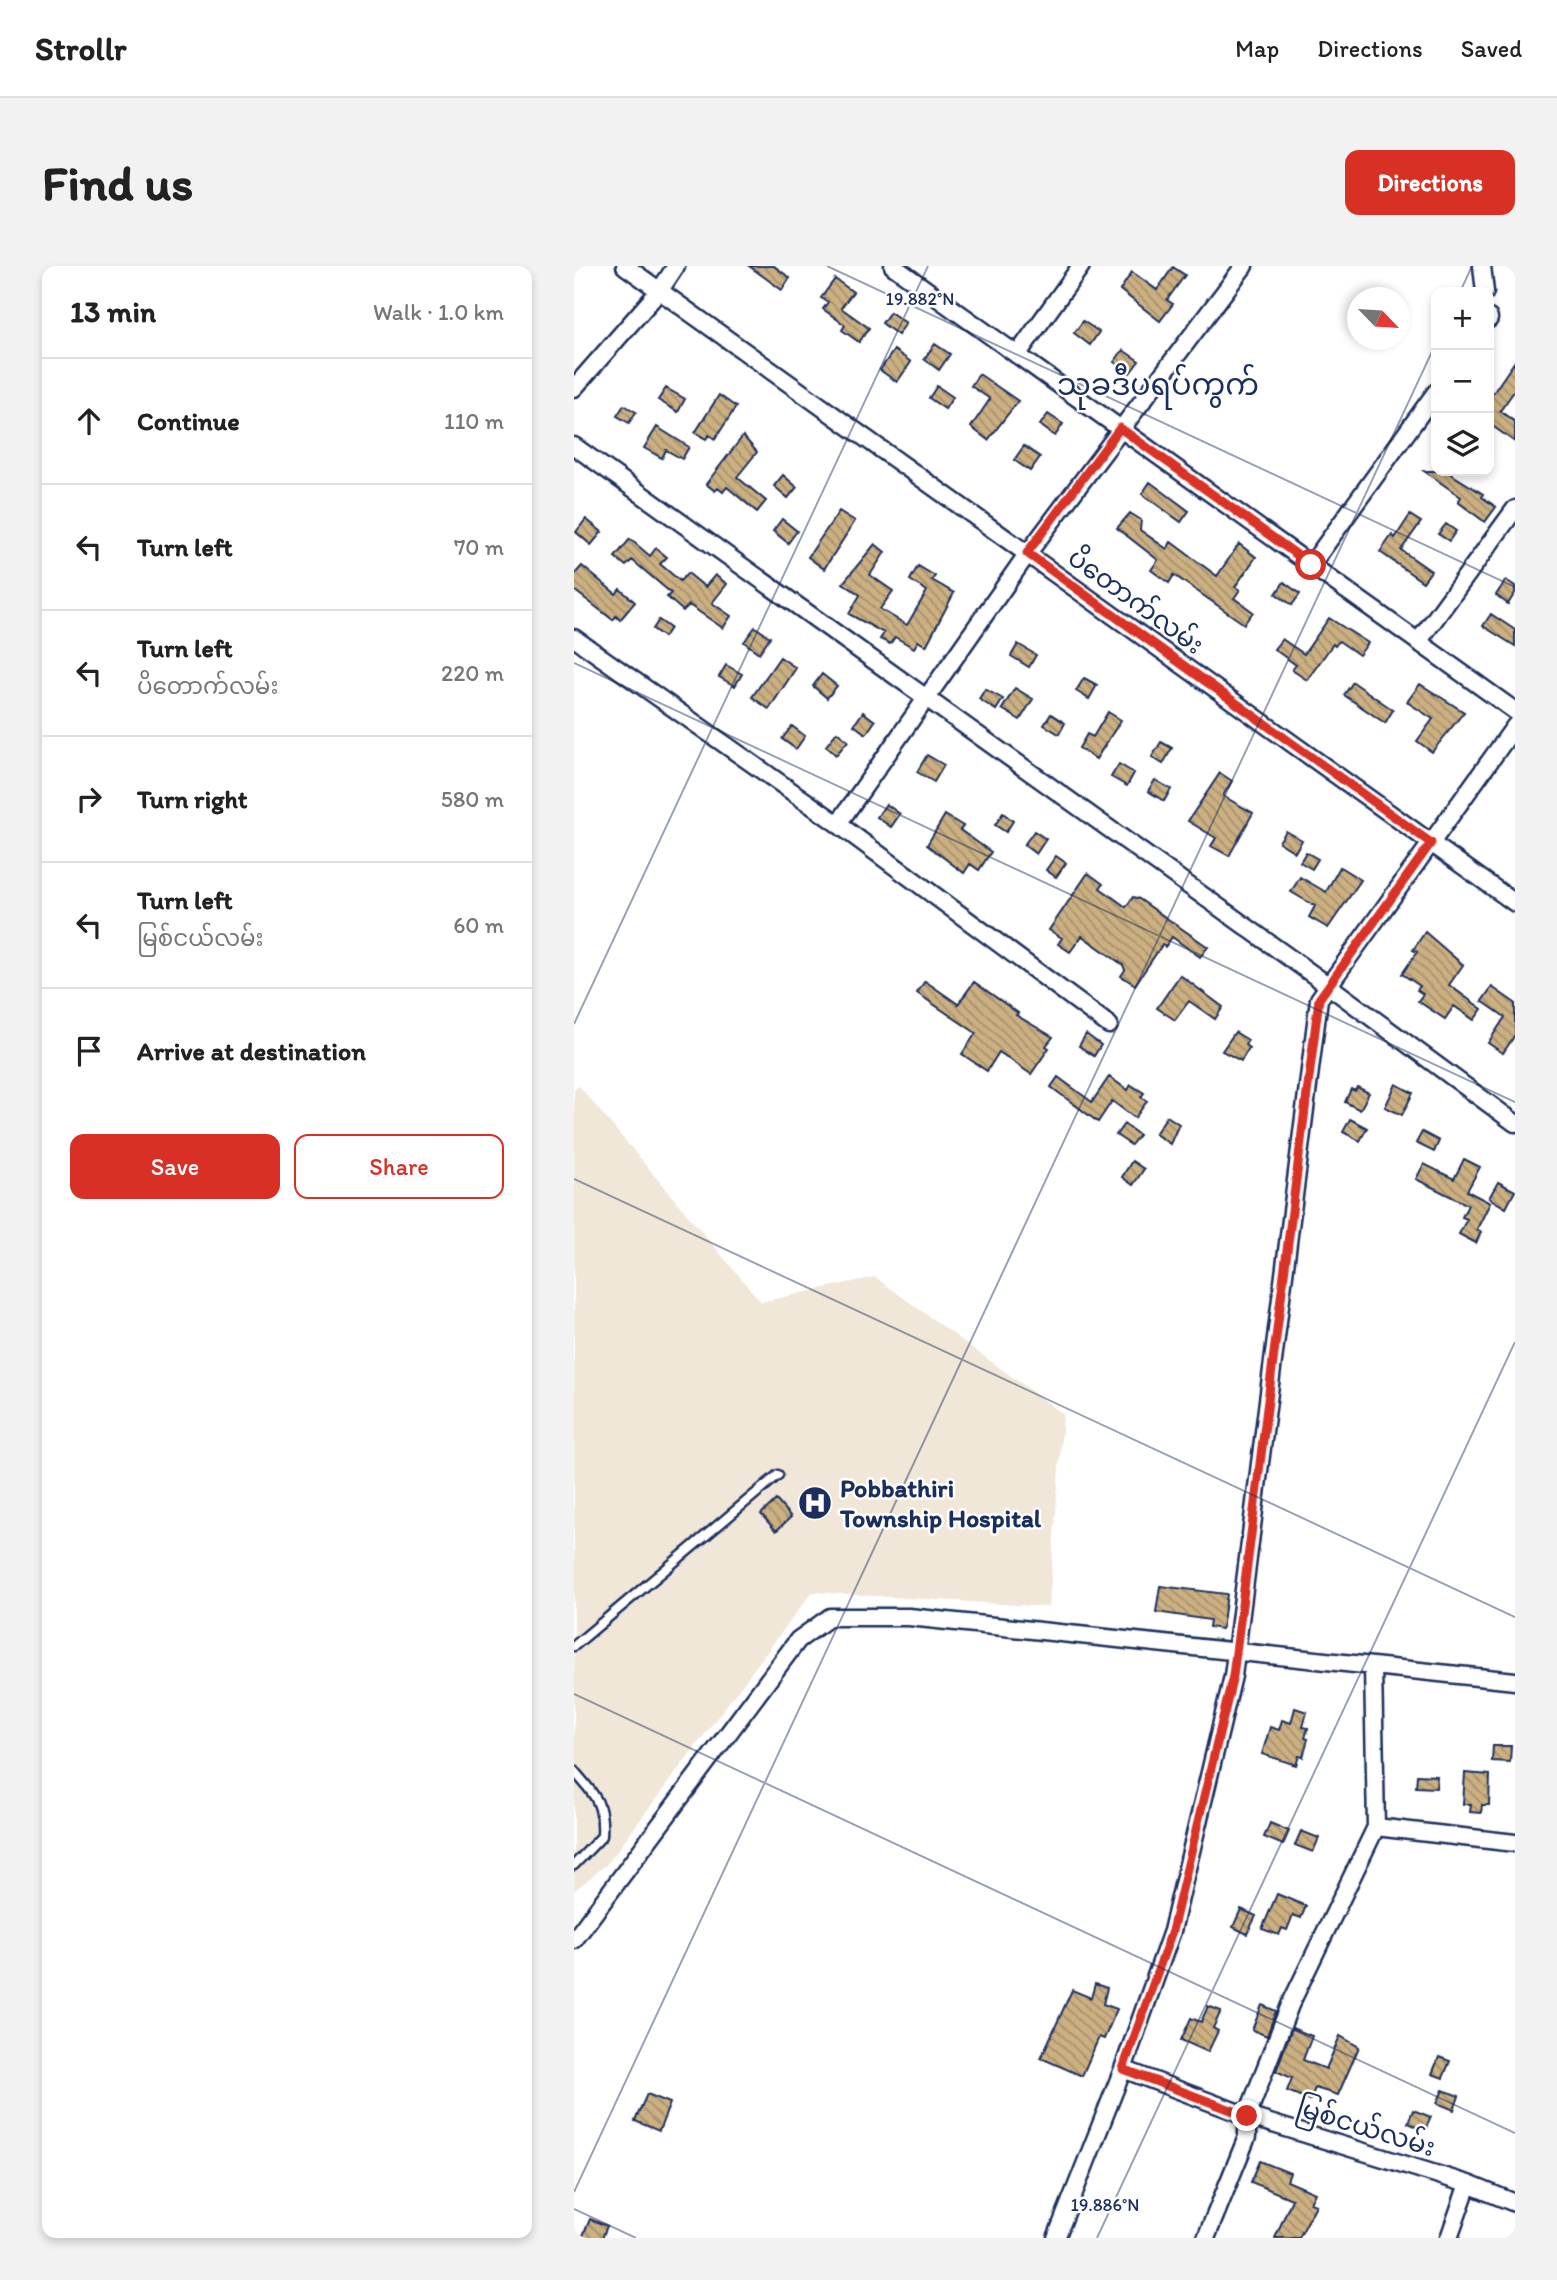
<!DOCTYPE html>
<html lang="en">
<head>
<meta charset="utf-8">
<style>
  body { margin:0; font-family:Itim,"Noto Sans Myanmar",sans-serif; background:#f2f2f2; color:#222 }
  .controls { position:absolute; right:21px; top:21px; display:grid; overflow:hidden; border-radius:14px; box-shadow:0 4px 10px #0003 }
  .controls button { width:63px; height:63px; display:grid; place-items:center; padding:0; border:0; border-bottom:2px solid #e0e0e0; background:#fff; color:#222; font:35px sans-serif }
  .compass { position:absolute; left:773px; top:21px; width:63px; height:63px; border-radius:50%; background:#fff; box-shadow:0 4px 10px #0003; rotate:115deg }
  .stop { position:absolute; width:21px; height:21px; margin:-16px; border:5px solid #d93025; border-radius:50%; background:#fff }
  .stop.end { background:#d93025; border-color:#fff; box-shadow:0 2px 7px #0008 }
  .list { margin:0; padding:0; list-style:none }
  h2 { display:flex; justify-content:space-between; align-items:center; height:91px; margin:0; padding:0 28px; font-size:30px }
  h2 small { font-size:23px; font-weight:400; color:#767676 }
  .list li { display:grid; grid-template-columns:46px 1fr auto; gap:21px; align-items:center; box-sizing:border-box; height:126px; padding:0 28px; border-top:2px solid #e0e0e0 }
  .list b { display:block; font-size:26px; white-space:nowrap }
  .list p { margin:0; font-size:23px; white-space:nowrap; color:#767676 }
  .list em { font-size:23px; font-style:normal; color:#767676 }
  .actions { display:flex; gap:14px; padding:21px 28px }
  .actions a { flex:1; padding:16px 0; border:2px solid #d93025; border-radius:14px; text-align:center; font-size:24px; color:#d93025 }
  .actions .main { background:#d93025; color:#fff }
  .icon { flex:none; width:38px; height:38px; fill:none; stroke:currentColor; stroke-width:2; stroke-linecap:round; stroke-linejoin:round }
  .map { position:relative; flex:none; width:941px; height:1972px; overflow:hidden; border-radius:14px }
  header { display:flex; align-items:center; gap:42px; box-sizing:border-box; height:98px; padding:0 35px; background:#fff; border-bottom:2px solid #e0e0e0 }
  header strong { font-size:33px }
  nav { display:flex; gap:38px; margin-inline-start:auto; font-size:24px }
  .intro { display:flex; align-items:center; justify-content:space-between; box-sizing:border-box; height:168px; padding:0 42px }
  h1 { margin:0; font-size:49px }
  .button { padding:18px 32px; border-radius:14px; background:#d93025; color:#fff; font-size:24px; font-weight:700 }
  main { display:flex; gap:42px; padding:0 42px }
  aside { flex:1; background:#fff; border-radius:14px; box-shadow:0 4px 10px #0003 }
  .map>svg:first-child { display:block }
</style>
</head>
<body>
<header>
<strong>Strollr</strong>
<nav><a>Map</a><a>Directions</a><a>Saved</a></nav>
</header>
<div class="intro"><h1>Find us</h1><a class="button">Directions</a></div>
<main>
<aside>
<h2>13 min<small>Walk · 1.0 km</small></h2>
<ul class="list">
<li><svg class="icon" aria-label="ahead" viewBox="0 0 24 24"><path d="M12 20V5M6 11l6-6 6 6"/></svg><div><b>Continue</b></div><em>110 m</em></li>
<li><svg class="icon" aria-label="left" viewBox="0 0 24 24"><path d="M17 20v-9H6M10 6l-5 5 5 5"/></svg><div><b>Turn left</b></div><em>70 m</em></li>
<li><svg class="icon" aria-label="left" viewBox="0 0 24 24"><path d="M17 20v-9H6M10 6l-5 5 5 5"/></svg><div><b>Turn left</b><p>ပိတောက်လမ်း</p></div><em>220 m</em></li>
<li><svg class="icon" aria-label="right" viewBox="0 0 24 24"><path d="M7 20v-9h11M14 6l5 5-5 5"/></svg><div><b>Turn right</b></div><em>580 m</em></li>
<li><svg class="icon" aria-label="left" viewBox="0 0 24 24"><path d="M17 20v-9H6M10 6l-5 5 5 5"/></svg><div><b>Turn left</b><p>မြစ်ငယ်လမ်း</p></div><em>60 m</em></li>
<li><svg class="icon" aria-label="arrive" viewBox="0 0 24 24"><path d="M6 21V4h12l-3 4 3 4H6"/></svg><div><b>Arrive at destination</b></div></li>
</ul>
<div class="actions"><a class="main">Save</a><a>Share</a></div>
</aside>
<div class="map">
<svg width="941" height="1972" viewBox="0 0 941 1972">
  <defs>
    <pattern id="building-back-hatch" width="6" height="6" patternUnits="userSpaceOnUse" patternTransform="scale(1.75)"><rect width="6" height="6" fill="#ccb081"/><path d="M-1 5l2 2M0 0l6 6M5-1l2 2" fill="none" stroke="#a5906d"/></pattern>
  </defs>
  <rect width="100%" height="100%" fill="#fff"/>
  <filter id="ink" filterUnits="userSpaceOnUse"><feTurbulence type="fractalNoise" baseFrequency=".0143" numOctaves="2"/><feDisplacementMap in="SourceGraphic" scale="14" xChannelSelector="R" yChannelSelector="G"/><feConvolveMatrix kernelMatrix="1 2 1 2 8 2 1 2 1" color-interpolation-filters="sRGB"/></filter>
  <g filter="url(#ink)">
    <path fill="#f0e7d9" d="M5,820L187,1036L301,1011L489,1148L475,1341L238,1326L33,1598L0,1625V824Z"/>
    <path fill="url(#building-back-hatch)" stroke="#1b2f5e" stroke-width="2" d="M175,0H200L216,12L208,24Z
      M599,1L611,9L593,34L599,38L586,55L546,24L558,6L583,24Z
      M261,13L279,26L267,42L295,62L285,76L268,64L271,59L249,43L254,36L247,32Z
      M316,46L332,57L324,69L308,57Z
      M509,55L525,66L516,79L500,67Z
      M361,78L376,88L365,104L350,93Z
      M320,84L337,96L323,116L306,104Z
      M549,84L565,95L556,107L540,96Z
      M941,95V124L926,145L941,156V176L917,159L915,161V133Z
      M405,108L444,135L414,174L397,161L416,133L397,120Z
      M363,120L379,131L371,143L355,132Z
      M92,122L111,133L104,146L84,134Z
      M145,129L162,141L141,173L135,169L132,173L121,167Z
      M50,139L62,146L55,157L43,150Z
      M474,148L489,158L481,170L466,159Z
      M83,161L115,181L108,193L92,184L88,192L70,182Z
      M169,170L183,186L163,211L192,235L183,246L153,221L149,226L144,222L141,225L132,218Z
      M450,180L466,191L456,205L440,194Z
      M850,205H872L909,228L908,231L922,241L911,256L884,236L887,231Z
      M209,209L223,221L214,232L200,220Z
      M576,216L615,245L607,256L568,228Z
      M265,245L281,255L250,303L234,291Z
      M556,247L567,254L566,264L593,283L597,276L643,310L665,278L682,291L661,321L666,324L660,332L679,346L670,358L600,309L595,317L577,304L584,294L543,262Z
      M836,249L847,256L827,284L857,305L849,316L806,286L818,269L821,272Z
      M12,253L28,266L17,279L2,266Z
      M208,253L223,265L214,277L199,265Z
      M872,258L882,265L875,275L864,268Z
      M56,273L76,290L82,282L93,291L86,298L106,315L114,307L131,321L141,309L153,318L138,337L157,350L149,362L115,339L109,345L93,331L97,327L58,294L52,300L41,291Z
      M301,278L311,286L296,309L319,325L306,343L333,359L353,325L336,314L344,300L361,310L358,314L380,327L352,380L344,375L340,382L321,371L316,378L306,373L310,367L275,348L286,329L269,317Z
      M8,300L42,328L46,323L61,336L46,354L42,350L39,354L0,324V309Z
      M932,314L941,320V327L934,338L922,329Z
      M710,316L726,328L718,339L702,328Z
      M917,348L941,364V380L909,360Z
      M755,352L794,377L785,389L765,375L761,380L759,378L733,414L718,404L722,399L700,383L708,373L730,388Z
      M85,354L96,362L90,371L79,363Z
      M181,361L196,371L185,387L170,376Z
      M444,378L462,389L455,401L437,390Z
      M206,391L222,402L195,443L178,431Z
      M152,399L168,408L161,420L145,411Z
      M248,408L263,420L253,432L239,420Z
      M510,412L523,419L515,433L502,425Z
      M779,416L819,444L811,457L770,429Z
      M846,418L890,446L858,486L843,475L859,453L833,436Z
      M441,422L459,433L446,454L428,443Z
      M411,423L429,433L422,444L405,433Z
      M289,446L301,455L292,468L280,459Z
      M534,446L547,454L522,493L505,482L513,468L519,471Z
      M477,448L491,457L485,468L470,459Z
      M218,460L231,470L222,483L208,473Z
      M263,466L274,475L262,489L252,480Z
      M587,476L598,482L589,498L578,491Z
      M353,489L370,499L360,516L343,506Z
      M545,498L560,507L553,520L537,511Z
      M646,507L658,515L649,530L679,547L655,590L637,580L642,572L614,555Z
      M581,514L597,523L590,535L574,525Z
      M312,538L326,548L317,561L303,551Z
      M429,547L439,555L432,566L421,559Z
      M371,549L389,560L386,564L417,586L405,604L396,598L390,607L353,579Z
      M460,565L472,573L462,588L450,579Z
      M712,565L728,574L721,586L705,576Z
      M732,586L744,593L738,603L726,596Z
      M482,590L492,597L482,611L472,604Z
      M766,601L787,614L754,662L735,651L741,640L717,626L726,611L752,626Z
      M514,607L529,618L526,622L552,641L559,631L565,633L634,681L626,691L598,671L591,681L588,679L561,719L547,710L551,704L549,699L508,670L496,686L484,678L488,672L475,664Z
      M851,666L889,699L875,719L908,743L900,754L880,740L871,753L844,735L849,728L843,724L846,720L828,708L843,686L839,684Z
      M606,709L649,741L641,753L615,735L601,754L583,742Z
      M351,715L384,738L400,716L444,747L442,749L479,771L472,780L475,782L457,808L425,786L413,805L388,788L402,767L343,727Z
      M918,721L941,737V769L929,787L914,777L931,751L908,735Z
      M661,766L674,774L671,779L675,782L667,795L648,785Z
      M512,768L527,779L520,790L505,780Z
      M484,811L518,836L535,811L554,824L557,819L570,827L567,831L573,835L561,852L538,835L524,856L477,821Z
      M822,818L839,827L828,849L811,841Z
      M783,821L795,827L786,844L771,836L777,823L781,825Z
      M593,850L605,858L596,878L581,868Z
      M776,853L793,862L786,875L769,866Z
      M550,858L565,869L557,879L542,869Z
      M848,866L865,875L860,886L842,877Z
      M890,893L906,901L893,925L916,937L903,963L907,966L902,977L885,968L893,953L888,951L894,939L842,913L850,898L880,913Z
      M558,895L570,903L559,919L548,911Z
      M924,916L941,925L932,942L915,932Z
      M202,1234L217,1251L202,1265L187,1248Z
      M586,1320L653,1328L648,1363L635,1361L636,1354L582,1346Z
      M721,1442L733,1446L729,1461L734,1462L731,1472L734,1473L729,1491L725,1490L722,1499L688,1488L696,1461L705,1464L708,1454L717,1457Z
      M919,1480H937L936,1496L918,1495Z
      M891,1507L916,1509L915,1539H908L907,1547L896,1546L897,1538H889Z
      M843,1509L863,1510L862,1522L842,1521Z
      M696,1557L715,1565L709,1579L690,1571Z
      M727,1565L745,1572L739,1586L721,1579Z
      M703,1628L732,1640L727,1652L719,1649L713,1664L708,1662L705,1669L688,1663Z
      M667,1643L682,1650L673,1668L659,1661Z
      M521,1718L533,1722L529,1738L543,1743L530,1773L525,1771L508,1810L467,1792L498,1724L517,1732Z
      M688,1739L702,1745L693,1770L678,1764Z
      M634,1740L647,1745L639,1762L644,1765L634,1786L607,1774L617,1752L627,1756Z
      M718,1762L738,1770L729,1794L752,1803L766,1770L785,1781L764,1829L741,1822L736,1834L713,1825L718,1812L702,1805Z
      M865,1791L876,1795L869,1812L858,1808Z
      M869,1824L885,1830L880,1844L863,1837Z
      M73,1828L96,1837L85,1865L61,1855Z
      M839,1844L857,1851L851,1864L834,1857Z
      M686,1895L716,1907L713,1915L741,1927L736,1937L742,1939L725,1972H701L718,1933L677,1916Z
      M16,1953L33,1960L28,1972H8Z"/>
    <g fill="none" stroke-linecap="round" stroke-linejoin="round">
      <g stroke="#1b2f5e" stroke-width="13">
        <path id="service" d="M0,1380L204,1209
          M0,1505C21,1529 30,1537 28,1570L0,1599"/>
      </g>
      <g stroke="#1b2f5e" stroke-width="21">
        <path id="minor" d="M51,0L941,637
          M319,0L941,445
          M908,0L911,26
          M915,52V53
          M443,89L507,0
          M0,122L86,24L102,0
          M0,180L755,720L941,857
          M737,299L862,126
          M0,372L264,558L535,759
          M844,376L941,243
          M264,558L454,287L670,0
          M802,1561L941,1577
          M0,1674L224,1374L256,1351H335L941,1415
          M549,1803L673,1850L894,1918L941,1937
          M482,1972L549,1803L598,1665L659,1410L745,733L941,460
          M632,1972L673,1871V1850L716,1739L802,1561L799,1400
          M875,1972L894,1918"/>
      </g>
      <use href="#service" stroke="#fff" stroke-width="8"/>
      <use href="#minor" stroke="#fff" stroke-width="16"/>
    </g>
  </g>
  <g fill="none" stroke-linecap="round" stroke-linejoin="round" filter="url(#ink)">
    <path stroke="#d93025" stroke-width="9" d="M673,1850L549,1803L598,1665L659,1410L745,733L857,577L453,287L546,162L737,299"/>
  </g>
  <path fill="none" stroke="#1b2f5e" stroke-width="2" stroke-opacity="0.45" d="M253,0L941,321M886,26L898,0M0,397L941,836M0,758L354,0M0,913L941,1351M0,1428L941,1867M0,1926L862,77M0,1943L62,1972M523,1972L941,1076"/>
  <defs>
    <g id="hospital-disc" transform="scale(1.75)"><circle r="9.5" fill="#1b2f5e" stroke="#fff"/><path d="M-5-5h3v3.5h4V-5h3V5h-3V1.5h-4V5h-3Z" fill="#fff"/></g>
  </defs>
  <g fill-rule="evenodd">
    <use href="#hospital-disc" x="241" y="1237"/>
  </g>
  <g text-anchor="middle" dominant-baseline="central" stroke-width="5" stroke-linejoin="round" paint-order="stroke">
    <g font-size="26" fill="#1b2f5e" stroke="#fff">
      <text transform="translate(562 335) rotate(36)">ပိတောက်လမ်း</text>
      <text transform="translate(792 1861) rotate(17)">မြစ်ငယ်လမ်း</text>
    </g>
    <g font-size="26" font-weight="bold" fill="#1b2f5e" stroke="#fff" text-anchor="start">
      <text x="266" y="1222">Pobbathiri<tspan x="266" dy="30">Township Hospital</tspan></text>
    </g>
    <g font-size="30" fill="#1b2f5e" stroke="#fff">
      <text x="584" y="118">သုခဒီပရပ်ကွက်</text>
    </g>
  </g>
  <g font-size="18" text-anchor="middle" fill="#1b2f5e" stroke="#fff" stroke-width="5" stroke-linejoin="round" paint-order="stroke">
    <text x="346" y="39">19.882°N</text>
    <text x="531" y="1945">19.886°N</text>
  </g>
</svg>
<div class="controls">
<button>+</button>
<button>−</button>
<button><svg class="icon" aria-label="layers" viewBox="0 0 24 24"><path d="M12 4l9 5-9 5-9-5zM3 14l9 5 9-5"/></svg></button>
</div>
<svg class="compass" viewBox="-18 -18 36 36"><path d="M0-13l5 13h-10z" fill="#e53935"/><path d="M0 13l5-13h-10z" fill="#767676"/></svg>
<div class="stop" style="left:737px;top:299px"></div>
<div class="stop end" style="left:673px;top:1850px"></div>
</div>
</main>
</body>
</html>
